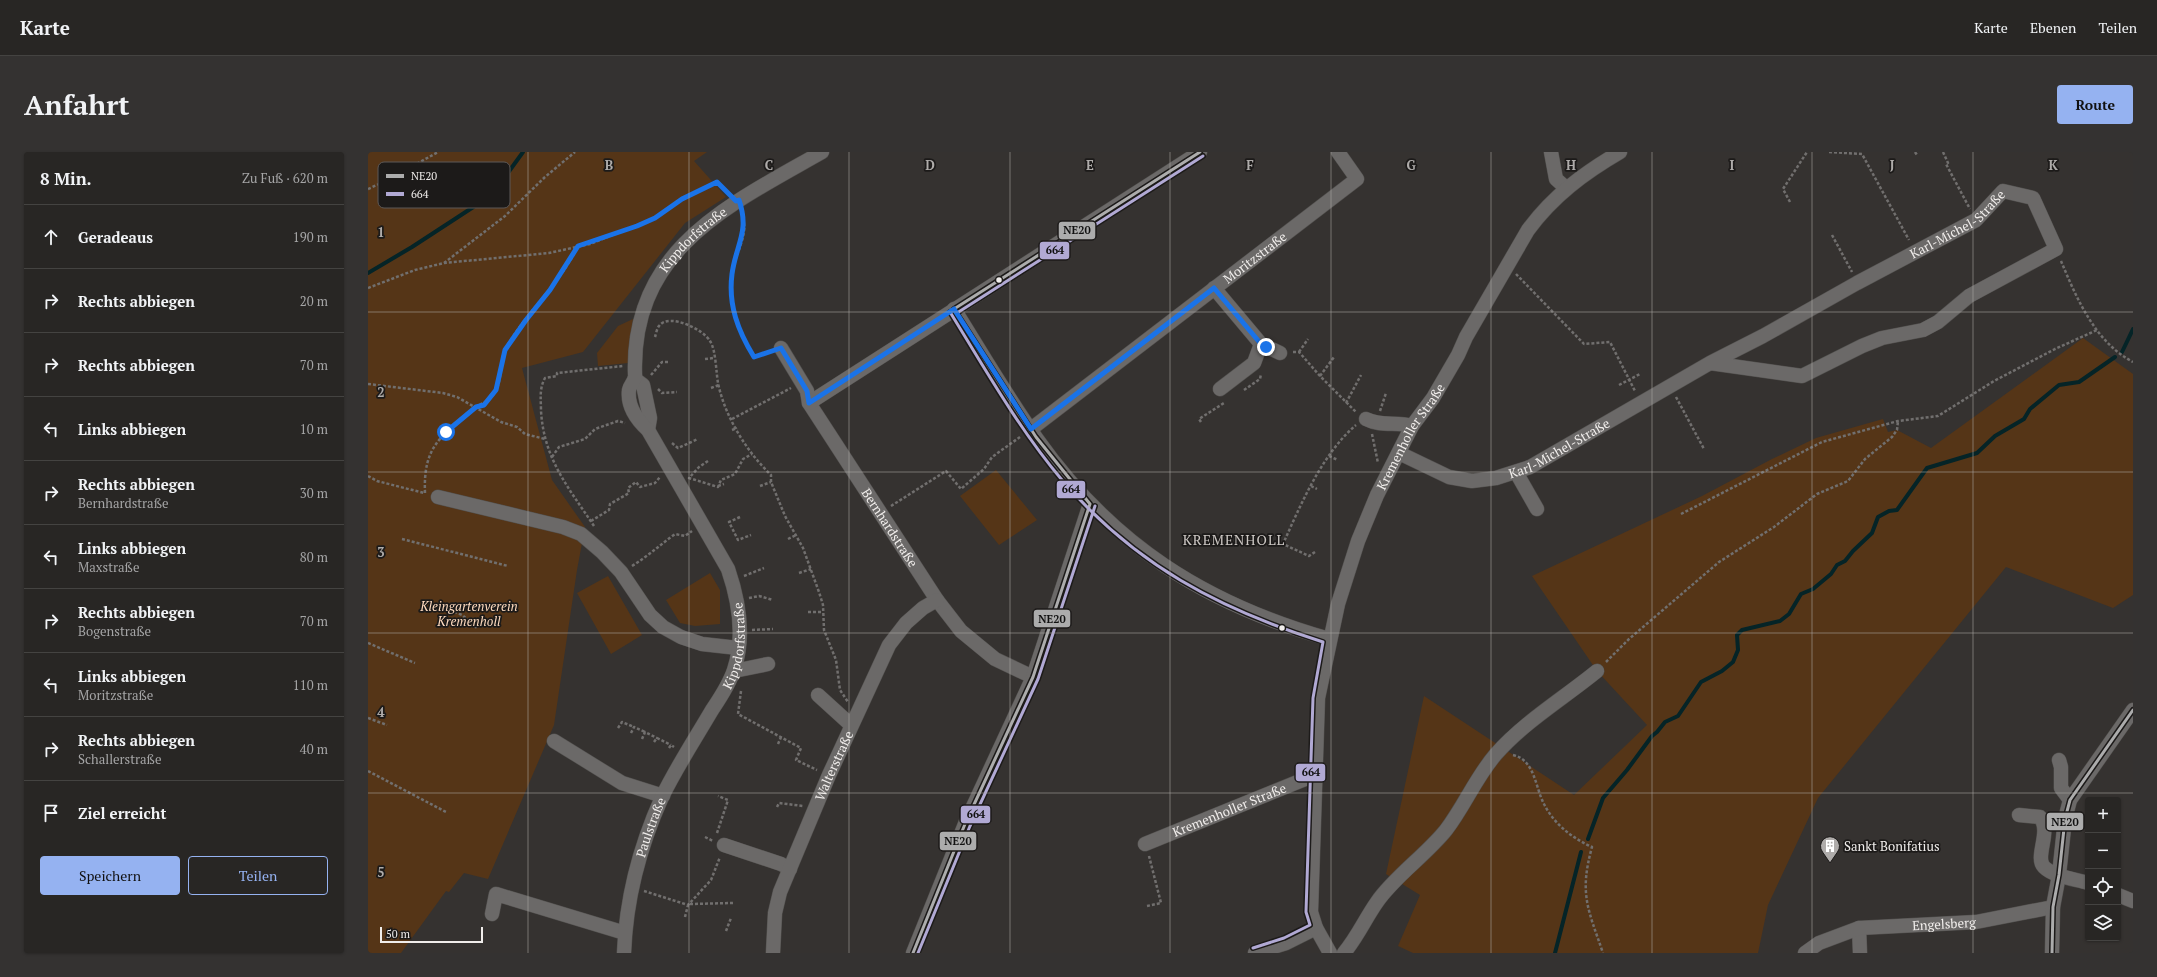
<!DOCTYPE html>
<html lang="de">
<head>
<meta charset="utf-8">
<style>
  body { margin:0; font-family:"PT Serif",serif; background:#343231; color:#f1f3f6 }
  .controls { position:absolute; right:12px; bottom:12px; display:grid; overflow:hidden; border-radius:4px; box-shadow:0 1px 3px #0004 }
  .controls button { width:36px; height:36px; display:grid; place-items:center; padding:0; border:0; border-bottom:1px solid #444341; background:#282624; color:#f1f3f6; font:20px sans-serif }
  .scale { position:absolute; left:12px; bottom:10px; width:103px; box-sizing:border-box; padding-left:4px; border:2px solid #f0edeb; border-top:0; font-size:11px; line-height:14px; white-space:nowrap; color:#f0edeb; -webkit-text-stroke:3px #1c1a19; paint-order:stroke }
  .stop { position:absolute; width:12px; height:12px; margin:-9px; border:3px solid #1a73e8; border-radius:50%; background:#fff }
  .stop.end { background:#1a73e8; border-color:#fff; box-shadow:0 1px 4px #0008 }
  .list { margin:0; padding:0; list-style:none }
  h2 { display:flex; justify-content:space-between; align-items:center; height:52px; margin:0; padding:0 16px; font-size:17px }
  h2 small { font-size:13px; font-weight:400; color:#a5a5a6 }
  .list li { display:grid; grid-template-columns:26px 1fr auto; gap:12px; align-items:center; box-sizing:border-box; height:64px; padding:0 16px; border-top:1px solid #444341 }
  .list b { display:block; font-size:15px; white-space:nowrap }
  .list p { margin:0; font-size:13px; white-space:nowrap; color:#a5a5a6 }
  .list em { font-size:13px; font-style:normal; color:#a5a5a6 }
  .actions { display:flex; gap:8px; padding:12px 16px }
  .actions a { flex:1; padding:9px 0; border:1px solid #95b2f1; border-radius:4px; text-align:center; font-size:14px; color:#95b2f1 }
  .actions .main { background:#95b2f1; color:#111 }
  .icon { flex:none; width:22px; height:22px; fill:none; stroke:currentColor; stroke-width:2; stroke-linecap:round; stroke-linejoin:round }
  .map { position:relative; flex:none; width:1765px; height:801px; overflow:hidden; border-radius:4px }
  header { display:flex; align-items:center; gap:24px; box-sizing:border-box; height:56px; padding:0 20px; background:#282624; border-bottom:1px solid #444341 }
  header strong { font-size:19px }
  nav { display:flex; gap:22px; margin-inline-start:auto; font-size:14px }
  .intro { display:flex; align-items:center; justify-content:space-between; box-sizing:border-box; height:96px; padding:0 24px }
  h1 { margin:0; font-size:28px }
  .button { padding:10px 18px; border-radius:4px; background:#95b2f1; color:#111; font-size:14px; font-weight:700 }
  main { display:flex; gap:24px; padding:0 24px }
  aside { flex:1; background:#282624; border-radius:4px; box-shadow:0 1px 3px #0004 }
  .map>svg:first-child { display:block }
</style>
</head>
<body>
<header>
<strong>Karte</strong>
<nav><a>Karte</a><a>Ebenen</a><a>Teilen</a></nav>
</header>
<div class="intro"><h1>Anfahrt</h1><a class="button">Route</a></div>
<main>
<aside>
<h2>8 Min.<small>Zu Fuß · 620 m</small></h2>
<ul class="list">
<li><svg class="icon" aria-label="ahead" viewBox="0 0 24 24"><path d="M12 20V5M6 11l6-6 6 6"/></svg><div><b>Geradeaus</b></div><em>190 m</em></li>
<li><svg class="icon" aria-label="right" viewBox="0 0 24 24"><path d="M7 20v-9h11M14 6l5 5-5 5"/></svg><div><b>Rechts abbiegen</b></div><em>20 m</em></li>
<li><svg class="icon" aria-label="right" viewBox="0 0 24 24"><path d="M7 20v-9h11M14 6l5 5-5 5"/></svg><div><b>Rechts abbiegen</b></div><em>70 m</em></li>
<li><svg class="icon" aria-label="left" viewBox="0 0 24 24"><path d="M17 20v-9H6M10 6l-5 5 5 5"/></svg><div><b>Links abbiegen</b></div><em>10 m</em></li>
<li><svg class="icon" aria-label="right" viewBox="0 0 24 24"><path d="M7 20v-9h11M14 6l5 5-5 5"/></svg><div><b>Rechts abbiegen</b><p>Bernhardstraße</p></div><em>30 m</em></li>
<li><svg class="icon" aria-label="left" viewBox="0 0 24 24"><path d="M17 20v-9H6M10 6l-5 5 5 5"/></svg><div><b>Links abbiegen</b><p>Maxstraße</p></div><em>80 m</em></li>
<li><svg class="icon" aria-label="right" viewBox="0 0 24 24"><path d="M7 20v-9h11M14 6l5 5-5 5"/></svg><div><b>Rechts abbiegen</b><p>Bogenstraße</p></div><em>70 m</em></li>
<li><svg class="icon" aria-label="left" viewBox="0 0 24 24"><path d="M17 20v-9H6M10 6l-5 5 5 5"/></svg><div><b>Links abbiegen</b><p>Moritzstraße</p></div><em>110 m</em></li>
<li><svg class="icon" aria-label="right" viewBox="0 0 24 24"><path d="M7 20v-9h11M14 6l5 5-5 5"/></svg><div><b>Rechts abbiegen</b><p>Schallerstraße</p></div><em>40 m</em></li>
<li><svg class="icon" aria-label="arrive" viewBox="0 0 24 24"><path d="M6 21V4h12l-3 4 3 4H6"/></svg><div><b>Ziel erreicht</b></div></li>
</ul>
<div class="actions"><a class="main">Speichern</a><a>Teilen</a></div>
</aside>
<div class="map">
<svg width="1765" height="801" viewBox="0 0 1765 801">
  <rect width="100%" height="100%" fill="#353230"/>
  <path fill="#553517" d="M0,0H339L326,9L358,45L317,71L215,200L154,216L184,328L217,375L209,418L186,573L120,727L96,721L81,740L78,739L33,801H0Z
    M265,167L260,211L230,214L229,201L250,174Z
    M1715,186L1765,222V443L1745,456L1638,415L1450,646L1400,753L1390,801H1045L1030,794L1052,743L1018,722L1056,544L1206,643L1279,573L1229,519L1164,424L1334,344L1404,307L1448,286L1515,267L1520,280L1529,278L1563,296Z
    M628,318L669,368L631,393L592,344Z
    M342,421L352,438V472L327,474L312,471L298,448Z
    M240,424L274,483L243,502L209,441Z"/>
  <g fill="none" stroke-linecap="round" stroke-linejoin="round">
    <path stroke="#052427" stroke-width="4" d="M0,121L44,95L113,50L129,36L155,0
      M1754,200L1765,177
      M1220,687L1235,646L1259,618L1284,584L1289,580L1297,570L1310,564L1333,530L1354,519L1365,510L1370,498L1369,483L1374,478L1412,469L1421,462L1433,442L1445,437L1463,422L1469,413L1477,409L1485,399L1504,381L1510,365L1521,359L1529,358L1559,316L1609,301L1627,284L1656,267L1662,257L1691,233L1711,230L1747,205
      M1187,801L1213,700"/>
    <g stroke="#53514f" stroke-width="15">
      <g id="minor">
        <path d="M1183,0L1188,27L1198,36"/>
        <path d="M846,136L893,192L912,201"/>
        <path d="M586,157C613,200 639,245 669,287C744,393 837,452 961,487"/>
        <path id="s1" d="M413,196L439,239L441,251L569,448L593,479L627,507L665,525"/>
        <path d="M267,227L275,233L282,266L280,278"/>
        <path d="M852,237L886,211L893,192"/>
        <path d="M441,251L832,0"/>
        <path d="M998,267C1013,275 1029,269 1044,274"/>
        <path id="s2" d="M663,277L989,27L970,0"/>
        <path id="s3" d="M1031,301L1081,325L1104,329L1128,326L1162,315L1342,211L1395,184L1489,131L1608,68L1635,39L1665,46L1688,97L1601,144L1570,170L1555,178L1514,186L1494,194L1434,224L1342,211"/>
        <path d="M1148,320L1169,357"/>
        <path d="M70,345L195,375L213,382L234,400L253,420L282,463L295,475L313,485L334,492L370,496"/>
        <path d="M366,519L400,512"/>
        <path d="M450,543L483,573"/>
        <path d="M186,589L254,631L295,644"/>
        <path d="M1691,608L1693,615V636L1702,648"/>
        <path d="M1651,663L1672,665C1684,680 1666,705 1676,715C1686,725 1707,727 1720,731"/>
        <path id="s4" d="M777,692L937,627H947"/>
        <path d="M356,693L413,712L422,717"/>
        <path d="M1750,743L1765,749"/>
        <path d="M124,762L128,742L257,781"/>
        <path d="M1491,776L1492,801"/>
        <path id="s5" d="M256,801C258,747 272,694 294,645C308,616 327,587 344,558C352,546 361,533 366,518C377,485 371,449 360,417L280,278C269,268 259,255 261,238C262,232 268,229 267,222C263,97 361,53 454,0"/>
        <path id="s6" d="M405,801L407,761L412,740L461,623L521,493L538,471L555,456L569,448"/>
        <path d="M545,801L597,672L665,525L722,352"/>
        <path d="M887,801L918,791L948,776"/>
        <path id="s7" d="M962,801L948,776L943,760L950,546L970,452L990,389L1009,343L1044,274L1065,246L1090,203L1098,185L1160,78C1185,44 1216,21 1252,0"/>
        <path d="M976,801C990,784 997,767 1009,750C1026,725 1058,703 1078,678C1097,653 1108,625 1128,602C1156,570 1196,546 1229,519"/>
        <path id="s8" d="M1437,801L1451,791L1491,776L1608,770L1685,755"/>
        <path d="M1684,801L1685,755L1691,723L1697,667L1702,648L1765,558"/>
      </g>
    </g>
    <path stroke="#716f6e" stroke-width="2.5" stroke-dasharray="3 2" stroke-linecap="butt" d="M1461,0L1494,2L1541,88
      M1547,0L1549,3
      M1575,0L1580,11L1578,12L1602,57
      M0,37L20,28L70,0
      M1422,50L1415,37L1439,0
      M375,61C375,67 377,74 376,79C374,94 366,107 364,121C359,152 371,179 386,205L401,200
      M1464,83L1484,120
      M1693,109C1709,147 1727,190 1765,210
      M76,111L137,64L177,25L207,0
      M1148,122L1216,192L1242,190L1267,239
      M0,136L47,118L76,111L181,101L222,92L287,66L314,47L349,30L360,41
      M287,185C288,182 289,176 291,174C301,160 336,178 342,189C348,198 348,220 350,231C357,265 379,300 403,323V330L417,364L435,396L451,440L455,453L456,478L468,508L472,538L480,550
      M925,200H931L952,224L988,260
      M931,200L940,187
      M337,207L346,206
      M283,223L294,210H302
      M952,224L966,205
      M0,232L75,241L89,245L133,270L149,275L157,282L177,287
      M1251,233L1272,222
      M343,236L351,233
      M290,237L294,241L309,240
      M876,238L892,227L893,222
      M1308,245L1336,297
      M978,251L993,223
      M1012,259L1018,241
      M364,267L423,236
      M833,270L831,267L856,251
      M364,278L369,276
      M1004,282L1010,311
      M304,291L310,296L330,287
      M961,304L970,308
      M184,305L191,295L217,287L227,277L250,269L257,271
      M340,309L331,315L321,326L350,335L353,328L367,322L375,307L384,302
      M0,324L9,329L56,341
      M350,334L356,332
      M392,334L403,330
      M943,334L949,337
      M57,341C55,294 73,284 106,257C114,250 120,251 127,240C135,227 131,209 138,196C158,160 192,132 210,94
      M523,354L578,319L593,337L616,317L624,305L652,285
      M1313,362L1454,290L1530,269L1570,264L1626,229L1687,197L1729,178
      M372,365L361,370L370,388L383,383
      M223,369L241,358L242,352L261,341L260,336L268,330L272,335L287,331L292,325
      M226,374C200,335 176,307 173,259C173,247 171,237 177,226L189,224V221L255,214
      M34,387L140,414
      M420,387L428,383
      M947,400L941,404L915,392C933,352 954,302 988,273
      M264,414C280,404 292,393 307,382L317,384L324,379
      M431,421L443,417
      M376,424L396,416
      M381,446L391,444L405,448
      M77,456L94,463L110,477
      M440,460H455
      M384,478L405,477
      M0,491L47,511
      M1238,510L1261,487L1351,410L1406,375L1449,342L1480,329L1497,307L1524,285L1529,278L1530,269
      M373,539L370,562L433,596L428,608L449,618
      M0,566L19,573
      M250,576L254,570L266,575
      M263,581L266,575L277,580
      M274,587L277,580L289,586
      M286,590L289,586L303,593
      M410,592L413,585
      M301,596L303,593L306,595
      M1145,603C1167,608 1167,635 1176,652C1186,672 1204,686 1224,695C1211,742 1220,757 1235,801
      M0,619L78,660
      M409,655L411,651L435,654
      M349,681L360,648L350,644
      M337,685L345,689
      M276,739L320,753L343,728L352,705
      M322,752L365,751
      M779,754L793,751L781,704
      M317,765L320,753
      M358,779L363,766"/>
    <use href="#minor" stroke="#6b6968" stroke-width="14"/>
    <g stroke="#1c1a19" stroke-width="6">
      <path id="bus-1" d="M586,157L832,0
        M586,157L668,285L722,352
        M545,801L597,672L665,525L722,352
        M1684,801L1685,755L1691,723L1697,667L1702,648L1765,558"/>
    </g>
    <g stroke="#1c1a19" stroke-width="6">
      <path id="bus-2" d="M582,160C617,217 651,277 694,328C767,413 851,457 955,490L945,546L938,760L942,773L916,786L885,796
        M589,161L835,4
        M550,801L602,674L670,527L727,354"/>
    </g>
    <use href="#bus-1" stroke="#acacac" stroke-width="3"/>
    <use href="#bus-2" stroke="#b1a9d4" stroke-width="3"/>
  </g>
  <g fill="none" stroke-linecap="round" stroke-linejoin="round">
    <path stroke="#1a73e8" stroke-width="5" d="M78,280L108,255L116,253L128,238L137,198L158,168L182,138L210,94L269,74L287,66L314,47L349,30L368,49L371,48C382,80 368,92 364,122C360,153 370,179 386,205L413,196L439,239L441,251L586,157L663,277L846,136L893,192L898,195"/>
  </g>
  <path fill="none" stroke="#afacaa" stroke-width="1" stroke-opacity="0.55" d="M160,0V801M321,0V801M481,0V801M642,0V801M802,0V801M963,0V801M1123,0V801M1284,0V801M1444,0V801M1605,0V801M0,160H1765M0,320H1765M0,481H1765M0,641H1765"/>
  <defs>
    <g id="building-pin" transform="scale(1)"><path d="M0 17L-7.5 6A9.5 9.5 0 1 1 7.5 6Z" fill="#afacaa" stroke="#1c1a19"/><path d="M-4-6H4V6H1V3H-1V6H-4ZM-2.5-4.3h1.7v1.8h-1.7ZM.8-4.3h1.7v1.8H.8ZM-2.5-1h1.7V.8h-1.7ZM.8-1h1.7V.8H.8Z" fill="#fff"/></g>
  </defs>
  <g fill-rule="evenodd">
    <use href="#building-pin" x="1462" y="694"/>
  </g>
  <g fill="#f0edeb" stroke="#1c1a19" stroke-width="1.5">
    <circle cx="631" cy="128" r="3.5"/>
    <circle cx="914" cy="476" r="3.5"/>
  </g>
  <g text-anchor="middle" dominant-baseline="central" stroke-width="3.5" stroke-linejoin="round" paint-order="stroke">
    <g font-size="13" fill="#f0edeb" stroke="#1c1a19">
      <text stroke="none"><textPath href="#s3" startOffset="631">Karl-Michel-Straße</textPath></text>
      <text stroke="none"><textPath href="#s5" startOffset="787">Kippdorfstraße</textPath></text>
      <text stroke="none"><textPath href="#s2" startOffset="282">Moritzstraße</textPath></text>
      <text stroke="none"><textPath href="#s7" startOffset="539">Kremenholler Straße</textPath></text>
      <text stroke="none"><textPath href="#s3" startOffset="173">Karl-Michel-Straße</textPath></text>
      <text stroke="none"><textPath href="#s1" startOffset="211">Bernhardstraße</textPath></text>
      <text stroke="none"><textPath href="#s5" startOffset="332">Kippdorfstraße</textPath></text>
      <text stroke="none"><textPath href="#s6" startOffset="199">Walterstraße</textPath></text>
      <text stroke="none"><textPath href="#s4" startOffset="91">Kremenholler Straße</textPath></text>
      <text stroke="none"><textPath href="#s5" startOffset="129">Paulstraße</textPath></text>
      <text stroke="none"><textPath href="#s8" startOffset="145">Engelsberg</textPath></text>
    </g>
    <g font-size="13" font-style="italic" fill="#fddabe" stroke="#1c1a19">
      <text x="101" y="454">Kleingartenverein<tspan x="101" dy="15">Kremenholl</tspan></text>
    </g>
    <g font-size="13" fill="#f0edeb" stroke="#1c1a19" text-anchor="start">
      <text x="1476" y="694">Sankt Bonifatius</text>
    </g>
    <g font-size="14" letter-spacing="1" fill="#cdc8c4" stroke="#1c1a19">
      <text x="866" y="387">KREMENHOLL</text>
    </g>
  </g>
  <rect x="10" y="10" width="132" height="46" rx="6" fill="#1c1a19" stroke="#5c5958" stroke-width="1"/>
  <rect x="18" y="22" width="18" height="4" fill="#acacac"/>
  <rect x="18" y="40" width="18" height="4" fill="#b1a9d4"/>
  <g font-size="11" fill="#f0edeb">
    <text x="43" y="28">NE20</text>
    <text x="43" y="46">664</text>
  </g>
  <g font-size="13" text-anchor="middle" font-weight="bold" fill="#afacaa" stroke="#1c1a19" stroke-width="3.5" stroke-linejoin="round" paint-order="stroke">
    <text x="241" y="18">B</text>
    <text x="401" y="18">C</text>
    <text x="562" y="18">D</text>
    <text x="722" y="18">E</text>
    <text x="882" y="18">F</text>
    <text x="1043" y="18">G</text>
    <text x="1203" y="18">H</text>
    <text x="1364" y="18">I</text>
    <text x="1524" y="18">J</text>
    <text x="1685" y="18">K</text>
    <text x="13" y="85">1</text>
    <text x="13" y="245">2</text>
    <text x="13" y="405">3</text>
    <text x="13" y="565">4</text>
    <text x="13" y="725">5</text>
  </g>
  <g stroke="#1c1a19" stroke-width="1.5">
    <rect x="690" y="69" width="38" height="19" rx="4" fill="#acacac"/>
    <rect x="671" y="89" width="31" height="19" rx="4" fill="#b1a9d4"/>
    <rect x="688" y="328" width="30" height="19" rx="4" fill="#b1a9d4"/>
    <rect x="665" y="457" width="38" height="19" rx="4" fill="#acacac"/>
    <rect x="927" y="611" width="31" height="19" rx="4" fill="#b1a9d4"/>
    <rect x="592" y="653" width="31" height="19" rx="4" fill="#b1a9d4"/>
    <rect x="1678" y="660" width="38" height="19" rx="4" fill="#acacac"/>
    <rect x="571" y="679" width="38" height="20" rx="4" fill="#acacac"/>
  </g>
  <g font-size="11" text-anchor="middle" font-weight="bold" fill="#111">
    <text x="709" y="82">NE20</text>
    <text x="687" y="102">664</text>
    <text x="703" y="341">664</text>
    <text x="684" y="471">NE20</text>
    <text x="943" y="624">664</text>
    <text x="608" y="666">664</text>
    <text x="1697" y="674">NE20</text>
    <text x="590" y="693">NE20</text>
  </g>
</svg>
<div class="controls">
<button>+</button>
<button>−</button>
<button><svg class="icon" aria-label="locate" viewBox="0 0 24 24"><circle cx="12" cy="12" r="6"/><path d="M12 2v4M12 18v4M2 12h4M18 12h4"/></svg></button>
<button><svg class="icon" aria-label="layers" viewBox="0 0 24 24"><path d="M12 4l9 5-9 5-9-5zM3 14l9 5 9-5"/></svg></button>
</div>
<div class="scale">50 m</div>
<div class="stop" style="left:78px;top:280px"></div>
<div class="stop end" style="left:898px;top:195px"></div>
</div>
</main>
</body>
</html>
